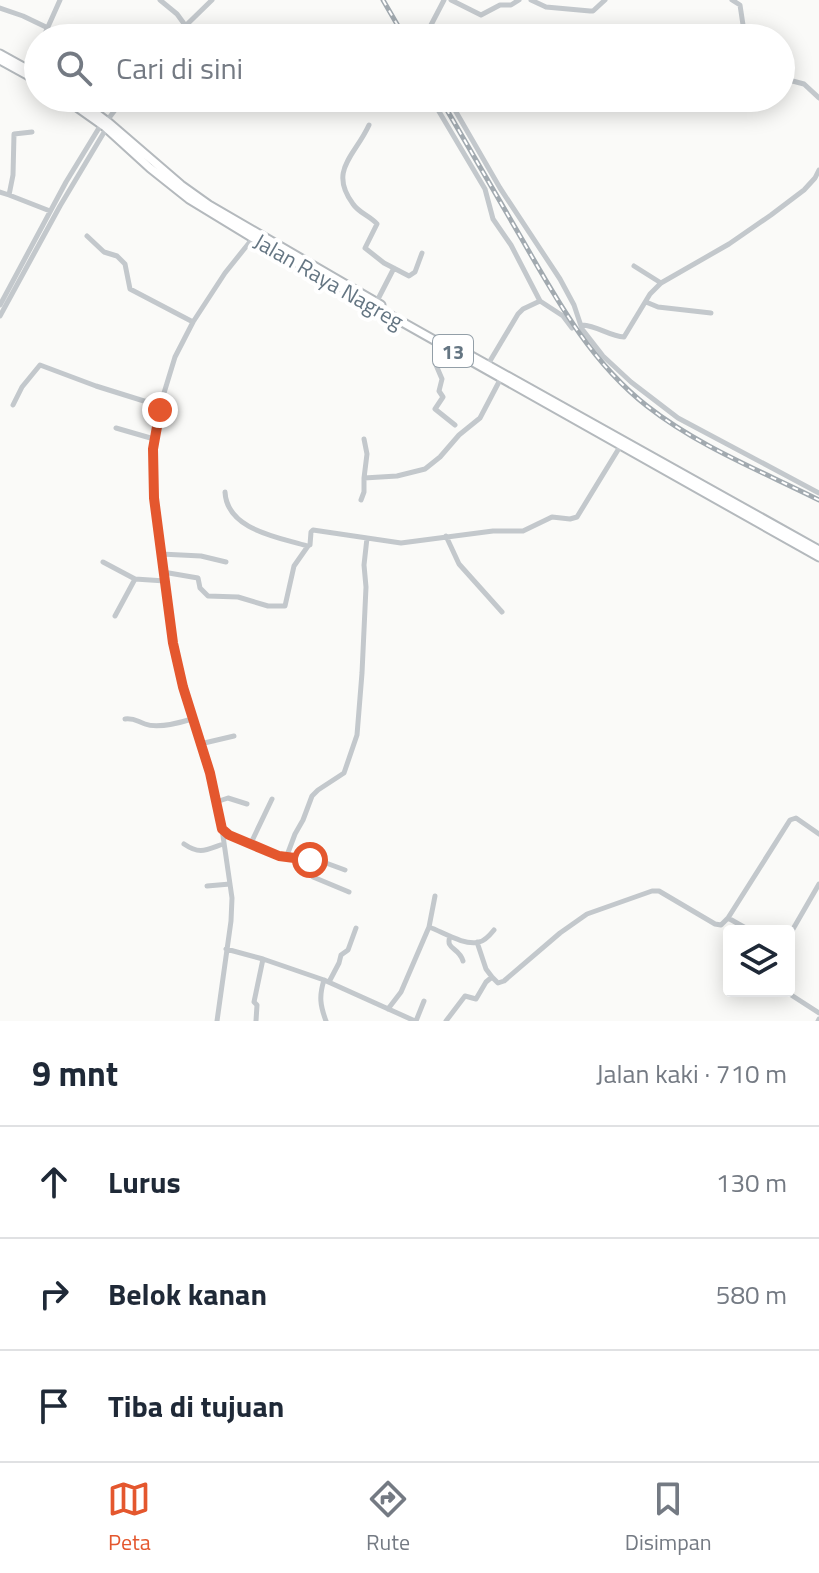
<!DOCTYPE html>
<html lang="id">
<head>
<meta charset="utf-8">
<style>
  body { margin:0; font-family:"Titillium Web",sans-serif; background:#f6f6f7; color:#1f2937 }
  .controls { position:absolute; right:24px; bottom:24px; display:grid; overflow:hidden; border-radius:8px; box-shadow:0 4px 20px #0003 }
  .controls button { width:72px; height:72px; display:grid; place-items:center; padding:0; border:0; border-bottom:2px solid #e0e1e3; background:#fff; color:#1f2937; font:40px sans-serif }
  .stop { position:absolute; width:24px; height:24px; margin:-18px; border:6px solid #e4572e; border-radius:50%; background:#fff }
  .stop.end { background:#e4572e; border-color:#fff; box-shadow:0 2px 8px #0008 }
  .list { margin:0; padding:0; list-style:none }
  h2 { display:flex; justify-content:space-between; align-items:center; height:104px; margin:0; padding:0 32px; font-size:34px }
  h2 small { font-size:26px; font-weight:400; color:#747a83 }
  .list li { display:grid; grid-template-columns:52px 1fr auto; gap:24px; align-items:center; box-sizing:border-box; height:112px; padding:0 32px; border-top:2px solid #e0e1e3 }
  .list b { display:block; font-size:30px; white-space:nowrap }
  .list em { font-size:26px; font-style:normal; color:#747a83 }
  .icon { flex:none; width:44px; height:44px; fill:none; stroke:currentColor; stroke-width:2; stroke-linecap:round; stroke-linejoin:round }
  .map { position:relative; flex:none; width:819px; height:1021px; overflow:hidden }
  .search { position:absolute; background:#fff; box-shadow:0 4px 20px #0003; left:24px; right:24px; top:24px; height:88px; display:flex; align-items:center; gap:20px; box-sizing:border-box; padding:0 28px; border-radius:44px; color:#747a83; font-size:30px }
  .sheet { height:440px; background:#fff }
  nav { display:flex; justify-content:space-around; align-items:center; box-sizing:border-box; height:112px; border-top:2px solid #e0e1e3; background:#fff; font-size:22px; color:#747a83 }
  nav a { display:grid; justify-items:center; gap:4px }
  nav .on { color:#e4572e }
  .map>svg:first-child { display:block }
</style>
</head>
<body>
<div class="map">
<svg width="819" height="1021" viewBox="0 0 819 1021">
  <rect width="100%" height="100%" fill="#fafaf8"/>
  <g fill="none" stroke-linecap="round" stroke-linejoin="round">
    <g stroke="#b4b9bd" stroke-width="11">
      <path id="highway" d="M0,54L38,75
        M0,60L38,81
        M64,98L105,127L150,168L189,199L253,238L819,557
        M76,98L109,123L181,185L209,205L381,305
        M468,354L819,550"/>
    </g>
    <path stroke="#c3c8cc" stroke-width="5" d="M160,0L177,14L185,25
      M451,0L481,15L500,5H511L519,0
      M531,0L546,7L590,11H593L605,0
      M732,0L740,5L745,38
      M0,8L23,16L48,28
      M43,38L60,0
      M173,38L212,0
      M427,38L431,25L444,0
      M28,70L38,49
      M781,78L804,84L819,98
      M431,98L485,189L493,219L511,245L540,301L563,316L572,328
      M448,98L500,188L560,279L574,305L582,329L603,356L631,382L678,418L819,493
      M369,125C355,156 328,170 353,204C359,213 370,216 377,224L365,248L384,263L409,276L415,272L422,253
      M32,132L14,134L13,175L9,195L50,211
      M0,192L9,195
      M87,236L104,252L117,256L125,264L130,289L193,322
      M634,266L661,283
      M646,302L658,307L711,313
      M376,303L394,268
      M0,305L66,182L102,123
      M0,316L60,206L106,129L109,118L124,98
      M582,325C598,326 609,336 624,337L650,294L661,283L729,244L771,215L804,190L815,178L819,170
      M444,347L436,365L442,379L439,391L443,397L435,409L455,425
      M487,366L518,314L523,309L540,301
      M13,405L22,387L40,365L96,386L160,406
      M116,428L154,439
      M364,478L367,454L364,439
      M225,492C227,530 278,537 307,546L310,545L311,532L313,530L401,543L493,531H523L552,517L570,519L577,517L621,445
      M361,500L364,492V478L397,476L425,469L440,457L459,435L480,418L501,378
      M446,536L459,564L502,612
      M161,554L201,556L226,562
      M103,562L135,579
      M163,572L198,578L200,588L208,596L238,597L268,606H285L294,566L308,546
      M115,616L135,579L165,581
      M125,719C135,718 136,721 145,724C158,729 179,723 192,719
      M200,744L234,736
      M216,802L228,798L247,804
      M223,829L231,837L279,856L326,863L345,870
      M184,844C200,855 206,850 223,844
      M250,845L272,799
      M286,858L295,834L303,820L312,796L318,790L344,773L357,735L362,673L366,587L364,565L367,538
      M310,860L307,871L313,877L349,892
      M207,886L230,884
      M728,918L790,820L796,818L819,834
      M429,927C443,932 464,946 479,942C485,941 490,935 494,930
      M450,936C445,950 459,947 463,961
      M789,936L819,884
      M477,942L486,969L492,977
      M226,949L263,959L324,980L415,1021
      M324,980C319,996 320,1005 326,1021
      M329,982L339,963L341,955L348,950L356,928
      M785,991L819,1013
      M388,1009L401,992L429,927L435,896
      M217,1021L231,921L232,898L222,829L210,773L183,687L176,655L155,509L152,459L154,439L160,406L175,357L193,322L225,273L253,238
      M256,1021L257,1005L254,1002L263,959
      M416,1021L424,1001
      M446,1021L465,996L476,999L486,982L492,977L498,983L504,981L560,933L587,914L652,891H659L715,924L721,925L728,918L751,931
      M818,1021L819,1019"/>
    <use href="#highway" stroke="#fff" stroke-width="7"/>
    <g stroke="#a2aab0" stroke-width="5">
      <path id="rail" d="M383,0L405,38
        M440,98C468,146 495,193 523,241C558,302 591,362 647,406C698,446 761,471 819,500"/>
    </g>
    <use href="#rail" stroke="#fff" stroke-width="2" stroke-dasharray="6" stroke-linecap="butt"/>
  </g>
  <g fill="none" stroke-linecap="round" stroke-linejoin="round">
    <path stroke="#e4572e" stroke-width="10" d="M160,410L153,449L154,498L173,643L183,687L210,773L222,829L229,835L279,856L310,860"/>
  </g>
  <g text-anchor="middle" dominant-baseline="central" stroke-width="8" stroke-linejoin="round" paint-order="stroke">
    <rect fill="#fff" stroke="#939fa8" stroke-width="2" x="433" y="335" width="40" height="32" rx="6"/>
    <g font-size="20" font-weight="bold" fill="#657683">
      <text x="453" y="351">13</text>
    </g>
    <g font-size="22" fill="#657683" stroke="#fff">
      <text transform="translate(329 281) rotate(30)">Jalan Raya Nagreg</text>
    </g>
  </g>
</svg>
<div class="controls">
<button><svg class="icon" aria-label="layers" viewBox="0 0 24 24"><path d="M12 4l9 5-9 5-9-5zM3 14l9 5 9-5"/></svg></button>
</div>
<div class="stop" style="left:310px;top:860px"></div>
<div class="stop end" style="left:160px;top:410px"></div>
<div class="search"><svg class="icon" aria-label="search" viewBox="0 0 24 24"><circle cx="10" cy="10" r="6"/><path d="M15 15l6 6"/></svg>Cari di sini</div>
</div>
<section class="sheet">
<h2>9 mnt<small>Jalan kaki · 710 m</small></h2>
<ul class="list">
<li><svg class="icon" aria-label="ahead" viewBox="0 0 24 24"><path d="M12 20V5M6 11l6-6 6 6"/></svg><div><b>Lurus</b></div><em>130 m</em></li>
<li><svg class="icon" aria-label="right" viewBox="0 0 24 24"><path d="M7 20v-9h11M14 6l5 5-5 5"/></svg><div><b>Belok kanan</b></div><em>580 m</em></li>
<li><svg class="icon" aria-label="arrive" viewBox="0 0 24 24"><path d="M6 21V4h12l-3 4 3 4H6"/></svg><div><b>Tiba di tujuan</b></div></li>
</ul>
</section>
<nav>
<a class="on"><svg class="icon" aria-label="map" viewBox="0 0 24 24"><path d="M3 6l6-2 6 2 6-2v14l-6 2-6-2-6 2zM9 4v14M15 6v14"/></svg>Peta</a>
<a><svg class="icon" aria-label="directions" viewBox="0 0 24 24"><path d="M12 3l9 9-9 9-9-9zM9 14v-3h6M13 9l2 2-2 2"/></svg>Rute</a>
<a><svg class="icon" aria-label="saved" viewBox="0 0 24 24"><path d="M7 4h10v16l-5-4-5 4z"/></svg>Disimpan</a>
</nav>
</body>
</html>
